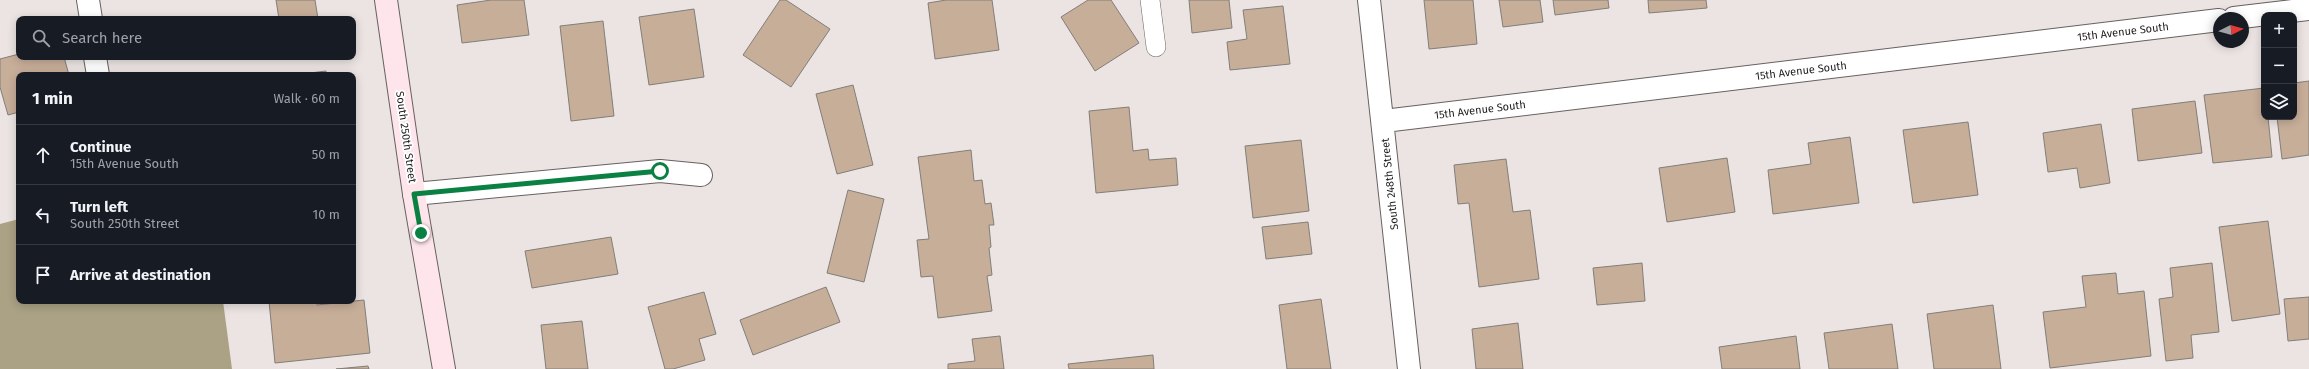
<!DOCTYPE html>
<html lang="en">
<head>
<meta charset="utf-8">
<style>
  body { margin:0; font-family:"Fira Sans",sans-serif; background:#20242c; color:#f1f3f6 }
  .controls { position:absolute; right:12px; top:12px; display:grid; overflow:hidden; border-radius:8px; box-shadow:0 2px 10px #0003 }
  .controls button { width:36px; height:36px; display:grid; place-items:center; padding:0; border:0; border-bottom:1px solid #363941; background:#171b24; color:#f1f3f6; font:20px sans-serif }
  .compass { position:absolute; left:2213px; top:12px; width:36px; height:36px; border-radius:50%; background:#171b24; box-shadow:0 2px 10px #0003; rotate:84deg }
  .stop { position:absolute; width:12px; height:12px; margin:-9px; border:3px solid #0b8043; border-radius:50%; background:#fff }
  .stop.end { background:#0b8043; border-color:#fff; box-shadow:0 1px 4px #0008 }
  .list { margin:0; padding:0; list-style:none }
  h2 { display:flex; justify-content:space-between; align-items:center; height:52px; margin:0; padding:0 16px; font-size:17px }
  h2 small { font-size:13px; font-weight:400; color:#9ea1a6 }
  .list li { display:grid; grid-template-columns:26px 1fr auto; gap:12px; align-items:center; box-sizing:border-box; height:60px; padding:0 16px; border-top:1px solid #363941 }
  .list b { display:block; font-size:15px; white-space:nowrap }
  .list p { margin:0; font-size:13px; white-space:nowrap; color:#9ea1a6 }
  .list em { font-size:13px; font-style:normal; color:#9ea1a6 }
  .icon { flex:none; width:22px; height:22px; fill:none; stroke:currentColor; stroke-width:2; stroke-linecap:round; stroke-linejoin:round }
  .map { position:relative; flex:none; width:2309px; height:369px; overflow:hidden }
  .search { position:absolute; background:#171b24; box-shadow:0 2px 10px #0003; left:16px; top:16px; width:340px; height:44px; display:flex; align-items:center; gap:10px; box-sizing:border-box; padding:0 14px; border-radius:8px; color:#9ea1a6; font-size:15px }
  .panel { position:absolute; background:#171b24; box-shadow:0 2px 10px #0003; left:16px; top:72px; width:340px; height:232px; border-radius:8px }
  .map>svg:first-child { display:block }
</style>
</head>
<body>
<div class="map">
<svg width="2309" height="369" viewBox="0 0 2309 369">
  <rect width="100%" height="100%" fill="#ebe4e2"/>
  <path fill="#aba285" d="M19,219V301H223L232,369H0V224Z"/>
  <path fill="#c7ae99" stroke="#827e7a" d="M276,0H315L318,19H279Z
    M491,0H524L529,35L462,43L457,5Z
    M780,0H786L830,29L791,87L743,55Z
    M946,0H992L999,50L935,59L928,3Z
    M1088,0H1111L1139,43L1095,71L1061,17Z
    M1189,0H1229L1232,28L1192,33Z
    M1424,0H1473L1477,44L1429,49Z
    M1499,0H1540L1543,22L1503,27Z
    M1553,0H1608L1609,8L1555,15Z
    M1648,0H1706L1707,8L1649,13Z
    M1283,6L1290,64L1230,70L1227,42L1247,39L1243,10Z
    M694,9L704,77L649,85L639,17Z
    M603,21L614,116L571,121L560,26Z
    M19,54V57H64L69,75H19V112L8,115L0,87V59Z
    M326,71V75H294Z
    M2309,81V155L2282,159L2277,117H2294V83Z
    M853,85L873,165L837,174L816,94Z
    M2264,88V117H2268L2272,157L2213,163L2204,95Z
    M2195,101L2202,153L2138,161L2132,109Z
    M1129,107L1133,151L1148,149L1149,160L1176,158L1178,185L1096,193L1089,111Z
    M1968,122L1978,195L1913,203L1903,130Z
    M2101,124L2110,183L2080,188L2077,168L2048,172L2043,133Z
    M1850,137L1859,203L1773,214L1768,170L1811,164L1808,143Z
    M1301,140L1309,211L1253,218L1245,146Z
    M971,150L974,181L982,180L985,204L991,203L994,225H989L991,247L989,248L992,275L987,276L992,311L938,318L933,276L921,277L917,240L929,239L918,157Z
    M1727,158L1735,212L1667,222L1659,168Z
    M1506,159L1513,212L1530,210L1539,279L1479,287L1469,203L1458,204L1454,165Z
    M848,190L884,199L864,282L827,273Z
    M2268,221L2280,314L2232,321L2219,227Z
    M1308,222L1312,254L1266,259L1262,227Z
    M611,237L618,274L532,288L525,251Z
    M1642,263L1645,301L1597,305L1593,268Z
    M2212,263L2219,332L2191,335L2193,358L2166,361L2159,299L2173,297L2170,268Z
    M2116,273L2118,294L2144,291L2151,356L2050,368L2043,312L2086,307L2082,276Z
    M826,287L840,322L753,355L740,320Z
    M704,292L716,334L699,339L705,360L673,369H665L648,307Z
    M2309,297V339L2288,341L2284,299Z
    M1321,299L1331,369H1287L1279,305Z
    M364,300L370,353L275,363L269,301H317V305Z
    M1993,305L2001,369H1934L1927,314Z
    M582,321L588,369H546L541,325Z
    M1518,323L1523,369H1476L1472,329Z
    M1892,324L1898,369H1829L1824,333Z
    M1000,336L1004,369H948V364L975,361L972,339Z
    M1796,336L1800,369H1722L1719,347Z
    M1153,355L1154,369H1069L1068,364Z
    M368,366L369,369H336Z"/>
  <g fill="none" stroke-linecap="round" stroke-linejoin="round">
    <g stroke="#676160" stroke-width="20">
      <path id="lane" d="M1150,0L1156,47"/>
    </g>
    <g stroke="#676160" stroke-width="24">
      <path id="street" d="M88,0L91,19
        M1369,0L1409,369
        M2234,18L2309,9
        M95,57L98,75
        M1384,121L2219,20
        M414,194L660,171L701,175"/>
    </g>
    <g stroke="#676160" stroke-width="24">
      <path id="secondary" d="M386,0L414,194L444,369"/>
    </g>
    <use href="#lane" stroke="#fff" stroke-width="19"/>
    <use href="#street" stroke="#fff" stroke-width="22"/>
    <use href="#secondary" stroke="#fde5eb" stroke-width="22"/>
  </g>
  <g fill="none" stroke-linecap="round" stroke-linejoin="round">
    <path stroke="#0b8043" stroke-width="5" d="M421,233L414,194L660,171"/>
  </g>
  <g text-anchor="middle" dominant-baseline="central" stroke-width="3.5" stroke-linejoin="round" paint-order="stroke">
    <g font-size="11" fill="#1f1c1c" stroke="#fff">
      <text transform="translate(2123 32) rotate(-7)">15th Avenue South</text>
      <text transform="translate(1801 71) rotate(-7)">15th Avenue South</text>
      <text transform="translate(1480 110) rotate(-7)">15th Avenue South</text>
      <text transform="translate(406 137) rotate(82)">South 250th Street</text>
      <text transform="translate(1390 184) rotate(-96)">South 248th Street</text>
    </g>
  </g>
</svg>
<div class="controls">
<button>+</button>
<button>−</button>
<button><svg class="icon" aria-label="layers" viewBox="0 0 24 24"><path d="M12 4l9 5-9 5-9-5zM3 14l9 5 9-5"/></svg></button>
</div>
<svg class="compass" viewBox="-18 -18 36 36"><path d="M0-13l5 13h-10z" fill="#e53935"/><path d="M0 13l5-13h-10z" fill="#9ea1a6"/></svg>
<div class="stop" style="left:660px;top:171px"></div>
<div class="stop end" style="left:421px;top:233px"></div>
<div class="search"><svg class="icon" aria-label="search" viewBox="0 0 24 24"><circle cx="10" cy="10" r="6"/><path d="M15 15l6 6"/></svg>Search here</div>
<section class="panel">
<h2>1 min<small>Walk · 60 m</small></h2>
<ul class="list">
<li><svg class="icon" aria-label="ahead" viewBox="0 0 24 24"><path d="M12 20V5M6 11l6-6 6 6"/></svg><div><b>Continue</b><p>15th Avenue South</p></div><em>50 m</em></li>
<li><svg class="icon" aria-label="left" viewBox="0 0 24 24"><path d="M17 20v-9H6M10 6l-5 5 5 5"/></svg><div><b>Turn left</b><p>South 250th Street</p></div><em>10 m</em></li>
<li><svg class="icon" aria-label="arrive" viewBox="0 0 24 24"><path d="M6 21V4h12l-3 4 3 4H6"/></svg><div><b>Arrive at destination</b></div></li>
</ul>
</section>
</div>
</body>
</html>
